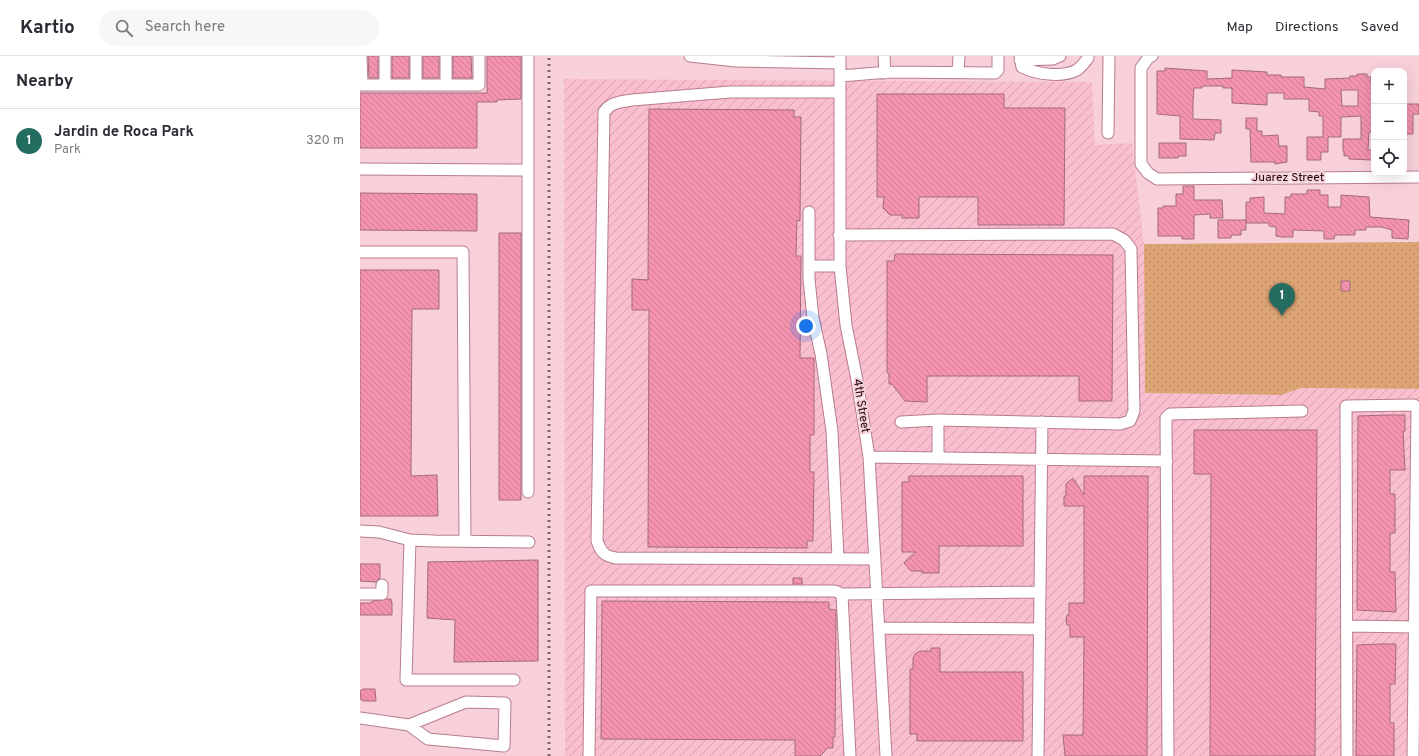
<!DOCTYPE html>
<html lang="en">
<head>
<meta charset="utf-8">
<style>
  body { margin:0; font-family:Overpass,sans-serif; background:#f7f7f7; color:#2b2b33 }
  .controls { position:absolute; right:12px; top:12px; display:grid; overflow:hidden; border-radius:8px; box-shadow:0 4px 16px #0002 }
  .controls button { width:36px; height:36px; display:grid; place-items:center; padding:0; border:0; border-bottom:1px solid #e1e1e2; background:#fff; color:#2b2b33; font:20px sans-serif }
  .you { position:absolute; left:446px; top:270px; width:14px; height:14px; margin:-10px; border:3px solid #fff; border-radius:50%; background:#1a73e8; box-shadow:0 0 0 6px #1a73e833 }
  .badge { display:grid; place-items:center; width:26px; height:26px; border-radius:50%; background:#246b60; color:#fff; font-size:13px; font-weight:700 }
  .pin { position:absolute; translate:-50% -33px; filter:drop-shadow(0 1px 2px #0008) }
  .pin::after { content:''; position:absolute; top:21px; width:14px; height:12px; background:inherit; clip-path:polygon(0 0,100% 0,50% 100%) }
  .list { margin:0; padding:0; list-style:none }
  h2 { display:flex; justify-content:space-between; align-items:center; height:52px; margin:0; padding:0 16px; font-size:17px }
  h2 small { font-size:13px; font-weight:400; color:#7c7c81 }
  .list li { display:grid; grid-template-columns:26px 1fr auto; gap:12px; align-items:center; box-sizing:border-box; height:64px; padding:0 16px; border-top:1px solid #e1e1e2 }
  .list b { display:block; font-size:15px; white-space:nowrap }
  .list p { margin:0; font-size:13px; white-space:nowrap; color:#7c7c81 }
  .list em { font-size:13px; font-style:normal; color:#7c7c81 }
  .icon { flex:none; width:22px; height:22px; fill:none; stroke:currentColor; stroke-width:2; stroke-linecap:round; stroke-linejoin:round }
  .map { position:relative; flex:none; width:1059px; height:700px; overflow:hidden }
  header { display:flex; align-items:center; gap:24px; box-sizing:border-box; height:56px; padding:0 20px; background:#fff; border-bottom:1px solid #e1e1e2 }
  header strong { font-size:19px }
  nav { display:flex; gap:22px; margin-inline-start:auto; font-size:14px }
  .search { width:280px; height:36px; background:#f7f7f7; display:flex; align-items:center; gap:10px; box-sizing:border-box; padding:0 14px; border-radius:22px; color:#7c7c81; font-size:15px }
  main { display:flex }
  aside { flex:1; background:#fff }
  .map>svg:first-child { display:block }
</style>
</head>
<body>
<header>
<strong>Kartio</strong>
<div class="search"><svg class="icon" aria-label="search" viewBox="0 0 24 24"><circle cx="10" cy="10" r="6"/><path d="M15 15l6 6"/></svg>Search here</div>
<nav><a>Map</a><a>Directions</a><a>Saved</a></nav>
</header>
<main>
<aside>
<h2>Nearby<small></small></h2>
<ul class="list">
<li><span class="badge">1</span><div><b>Jardin de Roca Park</b><p>Park</p></div><em>320 m</em></li>
</ul>
</aside>
<div class="map">
<svg width="1059" height="700" viewBox="0 0 1059 700">
  <defs>
    <pattern id="industrial-furrows" width="10" height="10" patternUnits="userSpaceOnUse"><rect width="10" height="10" fill="#fabfcf"/><path d="M-1 1l2-2M0 10L10 0M9 11l2-2" fill="none" stroke="#d6a3b1"/></pattern>
    <pattern id="park-dots" width="8" height="8" patternUnits="userSpaceOnUse"><rect width="8" height="8" fill="#dda475"/><path d="M2 2h.1M6 6h.1" fill="none" stroke="#bd8c64" stroke-width="1.8" stroke-linecap="round"/></pattern>
    <pattern id="building-back-hatch" width="6" height="6" patternUnits="userSpaceOnUse"><rect width="6" height="6" fill="#f493b0"/><path d="M-1 5l2 2M0 0l6 6M5-1l2 2" fill="none" stroke="#d17d96"/></pattern>
  </defs>
  <rect width="100%" height="100%" fill="#f8d0da"/>
  <path fill="url(#industrial-furrows)" d="M204,23L732,26L735,89L772,87L784,188L785,337L921,339L941,332L1059,333V700H205Z"/>
  <path fill="url(#park-dots)" d="M1059,186V333L941,332L921,339L785,337L784,188Z"/>
  <path fill="url(#building-back-hatch)" stroke="#a46a7b" fill-rule="evenodd" d="M8,0H18V22H9Z
    M32,0H49V22H32Z
    M63,0H79V22H63Z
    M93,0H111L112,22H93Z
    M127,0H161V43L137,44V46H117V92H0V37H127Z
    M805,12L847,15V23L872,22V14L907,16V19H921V21H944V31L965,33V23L990,22V20H997V18H1007V21H1011V29H1014V76H1009L1008,94H1012V104L989,103V100H984V95H983V83H1001V60L981,61V81H968V96H961V104H947V81H963V60H959V56L949,55V43H924V37H907V49L872,47V32H863V30H842V32H834L833,45V63L861,64V77H855L854,84L820,83V60L797,58V15H805ZM981,34H998V50H982Z
    M517,38H644V52H705L704,169H618V141H559V162H542V159H530L523,152L524,141H517Z
    M1044,48H1059V58H1053V78H1044Z
    M289,53L434,54V61H441L440,165L437,164L436,200H441L440,302H454V379H450V416H454L453,485H447V492L288,491L289,254H272V223L288,224Z
    M886,62H897V75H902V80L918,79L919,90H927V106L915,108V106H891L890,73H886Z
    M799,87H826V100H818V102H799Z
    M823,130H834V144H862L863,162H850V158L834,159V183H822V180H798V152H803V150H816V138H823Z
    M947,134H960V139H968V151H981V139L1009,141L1010,161L1049,164L1048,183L1032,182V174L1022,171H1006V174H995V179H975L974,183H964V175L933,174V181H922L916,180V171L909,170V167H886V146H890V142L904,141V157L925,158V141H931V138H947Z
    M0,137L117,138V175L0,174Z
    M858,164H886V174H881V179H871V182H858Z
    M139,177H161V444H139Z
    M535,198L753,199L752,345H719V320H567V346L545,345L532,328H529V317H527V205H534Z
    M0,214H79V253H52L51,420L77,419L78,460H0Z
    M981,225H990V235H981Z
    M1029,359H1045V375H1043L1045,414H1030V438H1035V477H1030V516H1035L1036,556L997,554L998,360Z
    M834,374H957L955,700H850L851,418H834Z
    M549,420H663V490H579V517H562V515H551L544,507L556,496H542V426H549Z
    M724,420H788L787,700H705L703,679H723L724,581H710V569H707L706,564L707,559H709V547H724V450H704V440H706V428L713,422L724,439Z
    M178,504V605L94,606L95,564L67,562L68,506Z
    M0,508H20V522L16,526L0,525Z
    M433,522H442V528H433Z
    M26,543H31L32,547V559H0V547H12V545Z
    M242,545L469,546V553L476,554L475,681H473V692H468L460,700H435V684L241,683Z
    M1020,588H1036L1035,628H1030V667H1034V700H996L997,589Z
    M571,592H580V616H663V685H557V678H550V613H553V602L555,598L560,595H571Z
    M3,633H15L16,645H3V644H1L0,635Z"/>
  <g fill="none" stroke-linecap="round" stroke-linejoin="round">
    <g stroke="#b87c8d" stroke-width="13">
      <path id="minor" d="M1,0L2,29
        M25,0V29
        M56,0V29
        M330,0L376,5L480,7
        M480,0V210L486,269L497,324L509,401L526,700
        M524,0L525,17
        M660,0L662,11C676,18 702,22 717,14C721,11 725,6 728,2V0
        M792,0L789,1L781,12V108L788,117L797,123L1059,121
        M660,4L693,3L700,0
        M598,16L599,0
        M480,20L529,16L635,17L638,14V0
        M0,29H119V0
        M86,29V0
        M480,36H370L272,44C260,46 251,46 244,56L237,485C241,496 244,500 256,502L515,503
        M748,77L749,0
        M0,113L168,114V0
        M449,156V223L453,262L461,298L472,375L478,502
        M479,179L753,178L764,184L771,193L774,355L770,365L760,368L578,364V402
        M0,196H103L105,485
        M449,210H480
        M541,366L578,364
        M509,401L807,405
        M168,436V114
        M0,475L19,476L50,484L74,485L169,486
        M50,484L46,624H154
        M0,538H22V529
        M482,538L490,700
        M987,570L1055,571
        M519,572L680,573
        M0,662L49,669L106,646L145,647L144,690L68,683L49,669
        M229,700L231,535H475L482,538L680,536
        M678,700L682,366
        M808,700L806,362L810,358L942,355
        M987,700L986,350L1054,349L1057,352L1053,700"/>
    </g>
    <use href="#minor" stroke="#fff" stroke-width="11"/>
    <path stroke="#82656d" stroke-width="3" stroke-dasharray="2 4" stroke-linecap="butt" d="M189,700V0"/>
  </g>
  <g text-anchor="middle" dominant-baseline="central" stroke-width="4" stroke-linejoin="round" paint-order="stroke">
    <g font-size="12" fill="#1a060c" stroke="#f8d0da">
      <text x="928" y="122">Juarez Street</text>
      <text transform="translate(501 350) rotate(81)">4th Street</text>
    </g>
  </g>
</svg>
<div class="controls">
<button>+</button>
<button>−</button>
<button><svg class="icon" aria-label="locate" viewBox="0 0 24 24"><circle cx="12" cy="12" r="6"/><path d="M12 2v4M12 18v4M2 12h4M18 12h4"/></svg></button>
</div>
<div class="you"></div>
<div class="pin badge" style="left:922px;top:260px">1</div>
</div>
</main>
</body>
</html>
